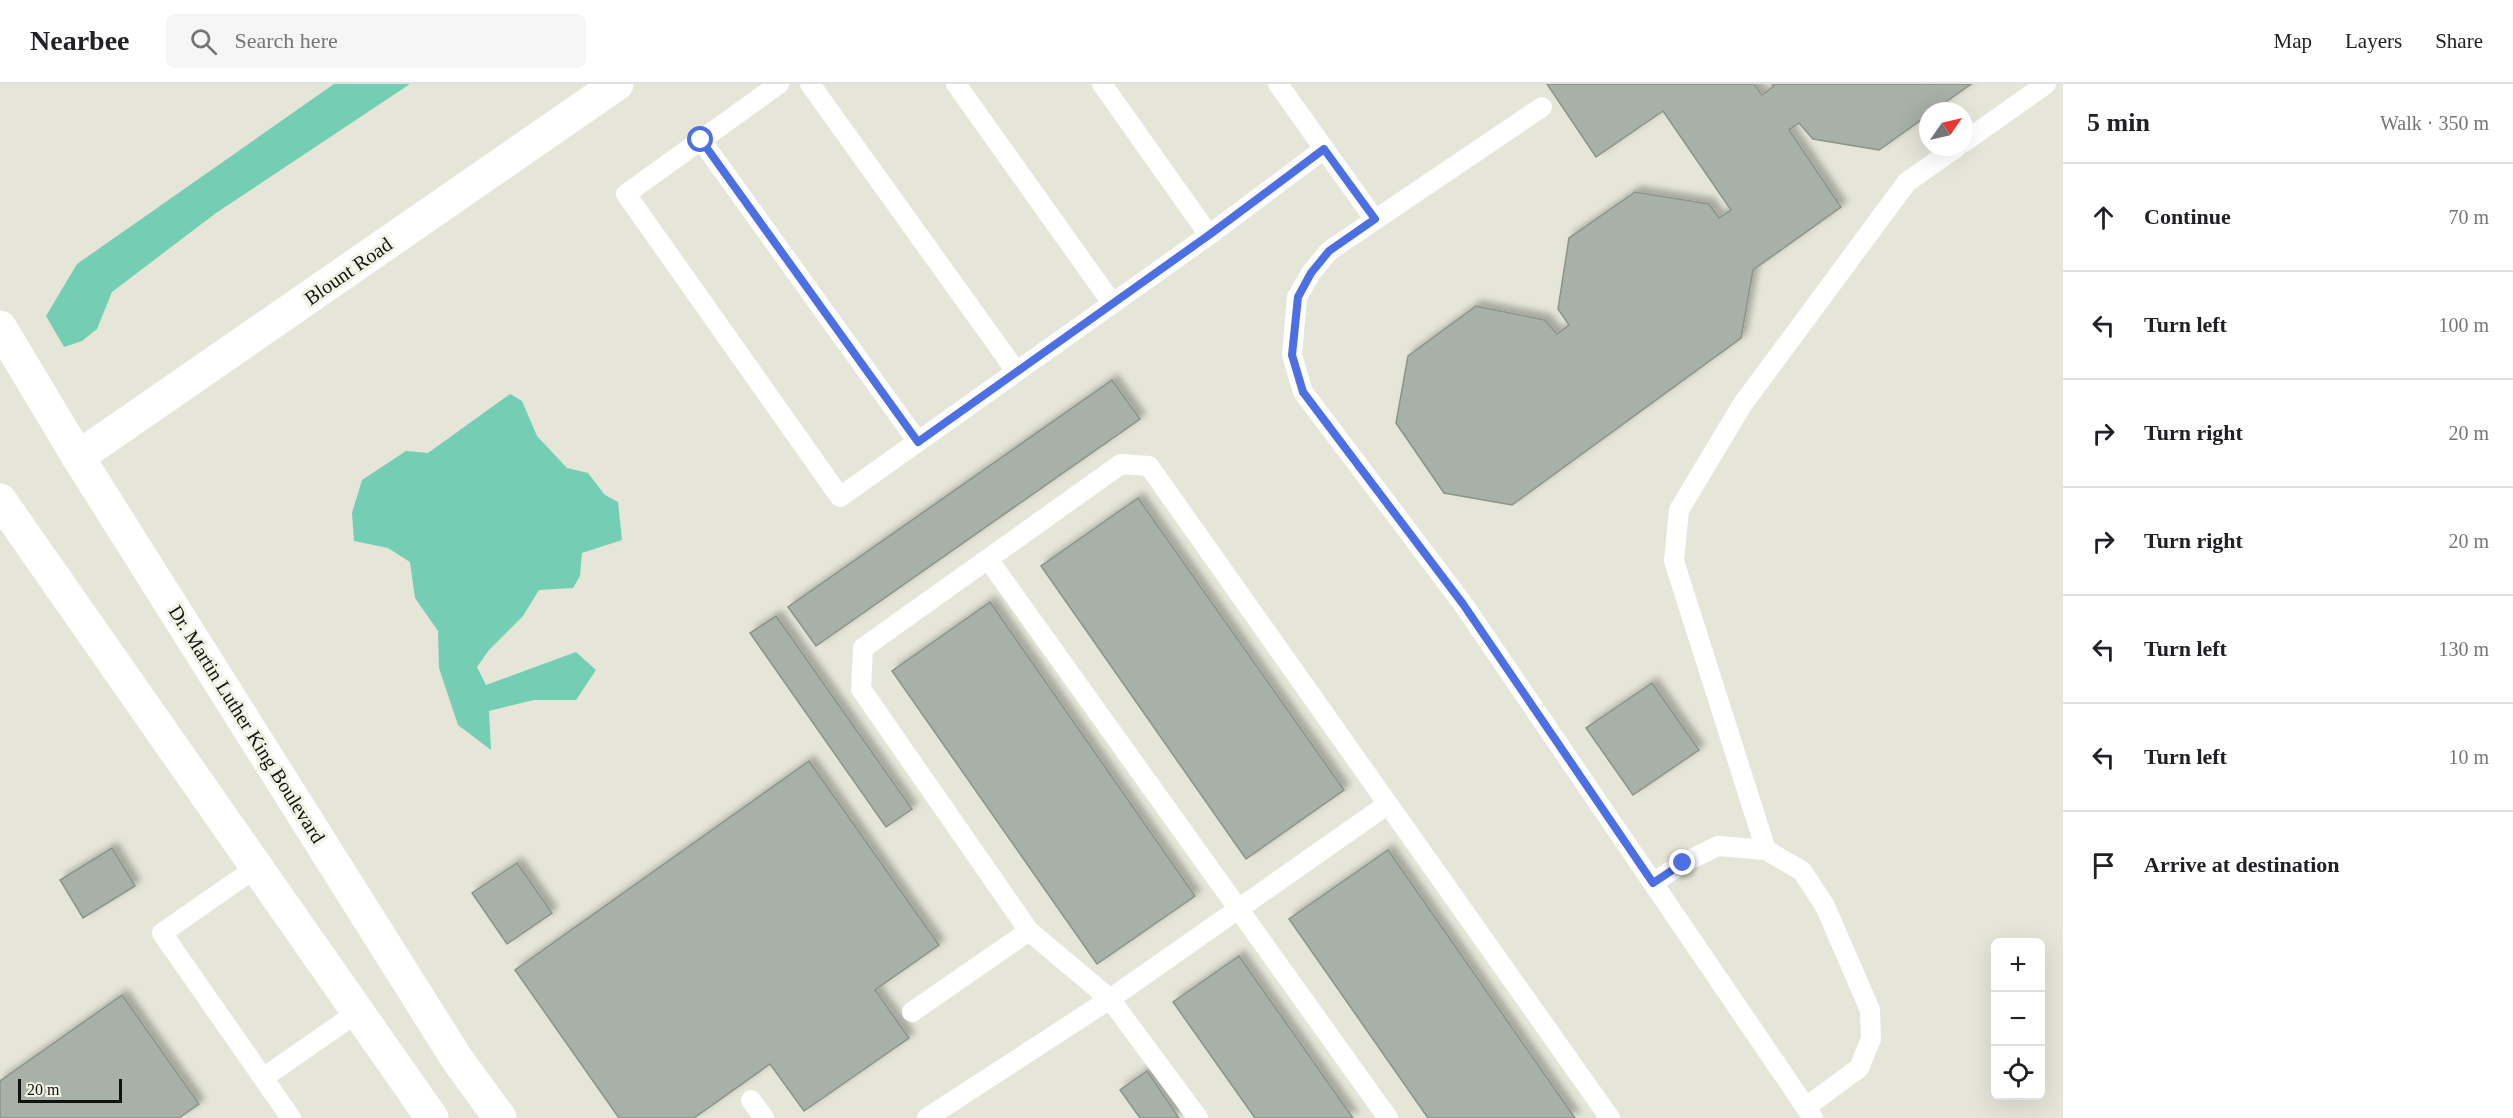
<!DOCTYPE html>
<html lang="en">
<head>
<meta charset="utf-8">
<style>
  body { margin:0; font-family:Georgia,serif; background:#f6f6f6; color:#202124 }
  .controls { position:absolute; right:18px; bottom:18px; display:grid; overflow:hidden; border-radius:9px; box-shadow:0 6px 24px #0002 }
  .controls button { width:54px; height:54px; display:grid; place-items:center; padding:0; border:0; border-bottom:2px solid #e0e0e0; background:#fff; color:#202124; font:30px sans-serif }
  .compass { position:absolute; left:1919px; top:18px; width:54px; height:54px; border-radius:50%; background:#fff; box-shadow:0 6px 24px #0002; rotate:56deg }
  .scale { position:absolute; left:18px; bottom:15px; width:104px; box-sizing:border-box; padding-left:6px; border:3px solid #12130e; border-top:0; font-size:16px; line-height:21px; white-space:nowrap; color:#12130e; -webkit-text-stroke:4px #f2f3e5; paint-order:stroke }
  .stop { position:absolute; width:18px; height:18px; margin:-14px; border:4px solid #4c6fe3; border-radius:50%; background:#fff }
  .stop.end { background:#4c6fe3; border-color:#fff; box-shadow:0 2px 6px #0008 }
  .list { margin:0; padding:0; list-style:none }
  h2 { display:flex; justify-content:space-between; align-items:center; height:78px; margin:0; padding:0 24px; font-size:26px }
  h2 small { font-size:20px; font-weight:400; color:#757577 }
  .list li { display:grid; grid-template-columns:39px 1fr auto; gap:18px; align-items:center; box-sizing:border-box; height:108px; padding:0 24px; border-top:2px solid #e0e0e0 }
  .list b { display:block; font-size:22px; white-space:nowrap }
  .list em { font-size:20px; font-style:normal; color:#757577 }
  .icon { flex:none; width:33px; height:33px; fill:none; stroke:currentColor; stroke-width:2; stroke-linecap:round; stroke-linejoin:round }
  .map { position:relative; flex:none; width:2063px; height:1034px; overflow:hidden }
  header { display:flex; align-items:center; gap:36px; box-sizing:border-box; height:84px; padding:0 30px; background:#fff; border-bottom:2px solid #e0e0e0 }
  header strong { font-size:28px }
  nav { display:flex; gap:33px; margin-inline-start:auto; font-size:21px }
  .search { width:420px; height:54px; background:#f6f6f6; display:flex; align-items:center; gap:15px; box-sizing:border-box; padding:0 21px; border-radius:9px; color:#757577; font-size:22px }
  main { display:flex }
  aside { flex:1; background:#fff }
  .map>svg:first-child { display:block }
</style>
</head>
<body>
<header>
<strong>Nearbee</strong>
<div class="search"><svg class="icon" aria-label="search" viewBox="0 0 24 24"><circle cx="10" cy="10" r="6"/><path d="M15 15l6 6"/></svg>Search here</div>
<nav><a>Map</a><a>Layers</a><a>Share</a></nav>
</header>
<main>
<div class="map">
<svg width="2063" height="1034" viewBox="0 0 2063 1034">
  <defs>
    <filter id="shadow"><feDropShadow dx="5.5" dy="-5.5" stdDeviation="3" flood-color="#0004"/></filter>
  </defs>
  <rect width="100%" height="100%" fill="#e5e6d8"/>
  <path fill="#73ceb4" d="M334,0H410L216,129L112,208L97,245L82,257L64,263L46,232L77,180Z
    M510,310L522,317L537,352L567,384L588,389L605,411L618,418L622,456L582,469L580,492L573,504L539,506L523,532L489,566L477,583L486,601L576,568L596,586L576,616H534L489,627L491,666L458,641L439,584L438,547L415,514L410,478L388,464L354,457L352,429L362,396L406,367L428,369Z"/>
  <path fill="#a8b1a7" stroke="#8b9489" stroke-width="1.5" filter="url(#shadow)" d="M1547,0H1754L1762,11L1774,2L1772,0H1971L1933,27H1928V31L1879,66L1813,55L1799,39L1789,46L1841,123L1753,186L1741,254L1512,421L1444,409L1396,339L1408,272L1476,222L1545,236L1557,250L1569,241L1558,225L1569,154L1635,108L1709,120L1719,134L1731,126L1663,27L1596,73Z
    M1112,296L1140,335L816,562L788,523Z
    M1138,414L1344,706L1246,775L1041,482Z
    M990,518L1195,812L1097,880L892,587Z
    M776,532L912,725L886,743L750,549Z
    M1652,599L1699,666L1633,711L1586,644Z
    M809,677L939,861L875,906L909,954L804,1027L770,980L694,1034H619L515,886Z
    M112,764L135,802L83,834L60,796Z
    M1388,766L1575,1034H1428L1289,835Z
    M517,779L552,829L507,860L472,809Z
    M1239,872L1353,1034H1255L1173,918Z
    M122,911L199,1020L179,1034H0V997Z
    M1147,987L1179,1034H1140L1120,1006Z"/>
  <g fill="none" stroke-linecap="round" stroke-linejoin="round">
    <path stroke="#fff" stroke-width="20" d="M779,0L626,110L840,413L1209,151L1102,0
      M810,0L1016,287
      M956,0L1112,219
      M1278,0L1375,136
      M1542,23L1329,167L1311,189L1297,213L1292,271L1303,308L1463,520L1813,1034
      M701,56L918,358
      M1964,58L2046,0
      M1209,151L1324,65
      M988,475L1388,1034
      M1766,766L1674,477L1679,426L1742,321L1907,98L1957,63
      M257,783L162,849L291,1034
      M1653,799L1683,779L1718,762L1766,766L1802,787L1825,822L1870,926L1871,955L1859,984L1806,1023
      M912,928L1029,847
      M263,994L358,928
      M751,1016L764,1034
      M927,1034L1110,915L1388,720
      M1198,1034L1110,915L1029,847L861,605L863,564L1121,380L1149,382L1610,1034"/>
    <path stroke="#fff" stroke-width="33" d="M78,373L617,0"/>
    <path stroke="#fff" stroke-width="33" d="M0,243L78,373L457,975L500,1034
      M0,416L432,1034"/>
  </g>
  <g fill="none" stroke-linecap="round" stroke-linejoin="round">
    <path stroke="#4c6fe3" stroke-width="8" d="M701,56L918,358L1209,151L1324,65L1375,135L1329,167L1311,189L1298,213L1292,271L1303,308L1463,520L1653,799L1683,779"/>
  </g>
  <g text-anchor="middle" dominant-baseline="central" stroke-width="6" stroke-linejoin="round" paint-order="stroke">
    <g font-size="20" fill="#12130e" stroke="#f2f3e5">
      <text transform="translate(348 187) rotate(-35)">Blount Road</text>
      <text transform="translate(247 640) rotate(58)">Dr. Martin Luther King Boulevard</text>
    </g>
  </g>
</svg>
<div class="controls">
<button>+</button>
<button>−</button>
<button><svg class="icon" aria-label="locate" viewBox="0 0 24 24"><circle cx="12" cy="12" r="6"/><path d="M12 2v4M12 18v4M2 12h4M18 12h4"/></svg></button>
</div>
<svg class="compass" viewBox="-18 -18 36 36"><path d="M0-13l5 13h-10z" fill="#e53935"/><path d="M0 13l5-13h-10z" fill="#757577"/></svg>
<div class="scale">20 m</div>
<div class="stop" style="left:701px;top:56px"></div>
<div class="stop end" style="left:1683px;top:779px"></div>
</div>
<aside>
<h2>5 min<small>Walk · 350 m</small></h2>
<ul class="list">
<li><svg class="icon" aria-label="ahead" viewBox="0 0 24 24"><path d="M12 20V5M6 11l6-6 6 6"/></svg><div><b>Continue</b></div><em>70 m</em></li>
<li><svg class="icon" aria-label="left" viewBox="0 0 24 24"><path d="M17 20v-9H6M10 6l-5 5 5 5"/></svg><div><b>Turn left</b></div><em>100 m</em></li>
<li><svg class="icon" aria-label="right" viewBox="0 0 24 24"><path d="M7 20v-9h11M14 6l5 5-5 5"/></svg><div><b>Turn right</b></div><em>20 m</em></li>
<li><svg class="icon" aria-label="right" viewBox="0 0 24 24"><path d="M7 20v-9h11M14 6l5 5-5 5"/></svg><div><b>Turn right</b></div><em>20 m</em></li>
<li><svg class="icon" aria-label="left" viewBox="0 0 24 24"><path d="M17 20v-9H6M10 6l-5 5 5 5"/></svg><div><b>Turn left</b></div><em>130 m</em></li>
<li><svg class="icon" aria-label="left" viewBox="0 0 24 24"><path d="M17 20v-9H6M10 6l-5 5 5 5"/></svg><div><b>Turn left</b></div><em>10 m</em></li>
<li><svg class="icon" aria-label="arrive" viewBox="0 0 24 24"><path d="M6 21V4h12l-3 4 3 4H6"/></svg><div><b>Arrive at destination</b></div></li>
</ul>
</aside>
</main>
</body>
</html>
